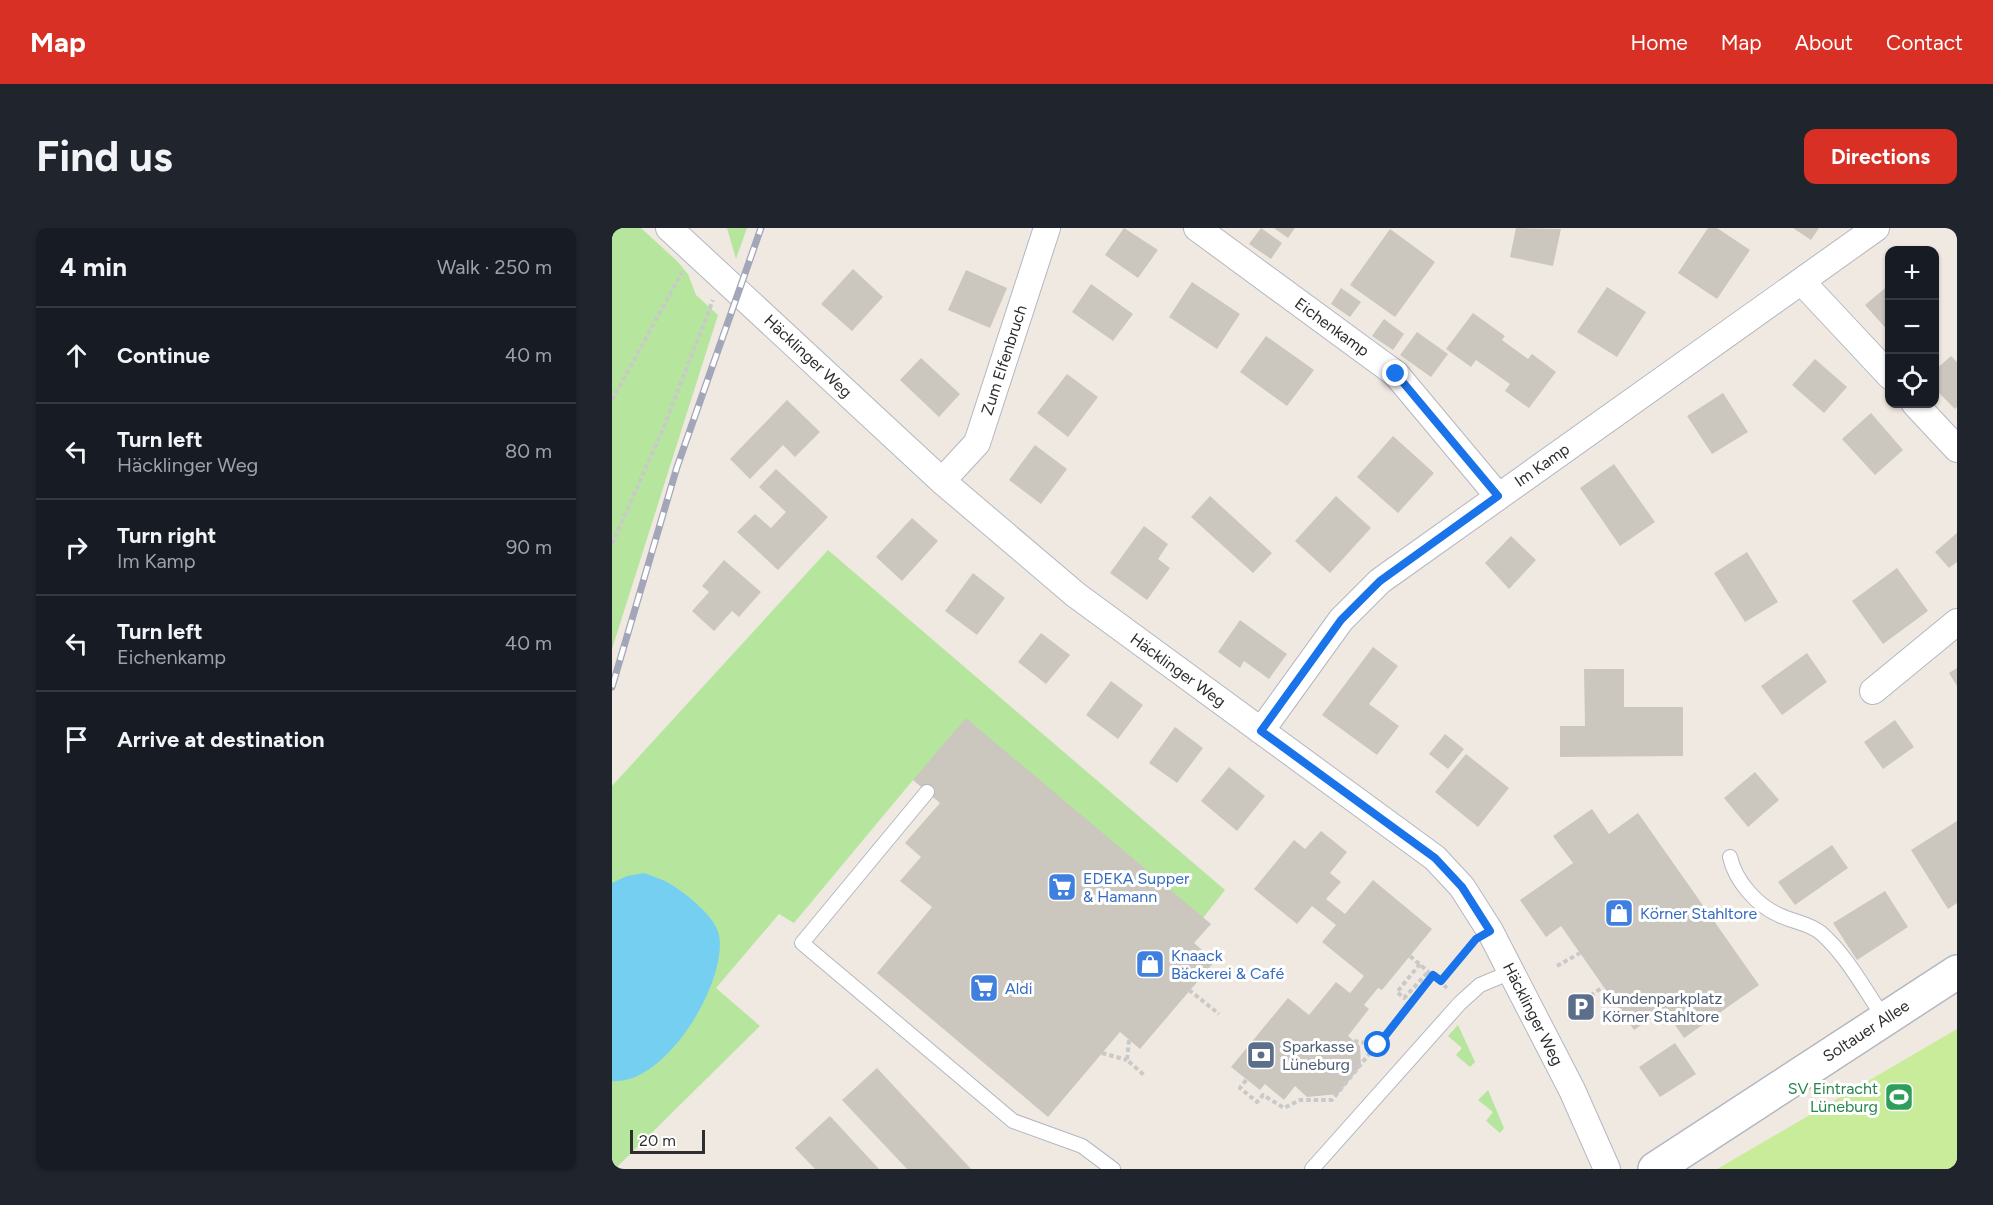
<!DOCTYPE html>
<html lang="en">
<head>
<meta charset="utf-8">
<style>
  body { margin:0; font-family:Figtree,sans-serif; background:#20242c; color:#f1f3f6 }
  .controls { position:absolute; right:18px; top:18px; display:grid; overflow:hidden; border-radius:12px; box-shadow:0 2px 4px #0004 }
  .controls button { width:54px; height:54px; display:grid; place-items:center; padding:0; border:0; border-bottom:2px solid #363941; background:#171b24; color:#f1f3f6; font:30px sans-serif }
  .scale { position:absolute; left:18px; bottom:15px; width:75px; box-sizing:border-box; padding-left:6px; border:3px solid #2e2e2e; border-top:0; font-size:16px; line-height:21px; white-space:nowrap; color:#2e2e2e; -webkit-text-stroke:4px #fff; paint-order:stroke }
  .stop { position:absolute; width:18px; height:18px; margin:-14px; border:4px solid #1a73e8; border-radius:50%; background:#fff }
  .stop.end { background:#1a73e8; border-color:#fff; box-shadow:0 2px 6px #0008 }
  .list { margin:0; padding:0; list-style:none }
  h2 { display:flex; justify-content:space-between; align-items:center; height:78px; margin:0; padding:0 24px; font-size:26px }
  h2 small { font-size:20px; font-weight:400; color:#9ea1a6 }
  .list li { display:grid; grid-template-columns:39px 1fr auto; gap:18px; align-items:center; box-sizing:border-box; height:96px; padding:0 24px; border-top:2px solid #363941 }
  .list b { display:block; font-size:22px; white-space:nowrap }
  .list p { margin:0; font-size:20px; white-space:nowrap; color:#9ea1a6 }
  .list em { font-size:20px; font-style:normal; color:#9ea1a6 }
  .icon { flex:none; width:33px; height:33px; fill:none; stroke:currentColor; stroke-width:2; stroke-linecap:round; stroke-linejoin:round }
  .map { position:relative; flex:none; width:1345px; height:941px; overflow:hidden; border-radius:12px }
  header { display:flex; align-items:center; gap:36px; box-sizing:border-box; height:84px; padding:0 30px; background:#d93025; color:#fff }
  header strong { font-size:28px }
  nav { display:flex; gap:33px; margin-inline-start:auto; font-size:21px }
  .intro { display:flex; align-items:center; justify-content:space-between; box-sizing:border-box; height:144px; padding:0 36px }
  h1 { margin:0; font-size:42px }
  .button { padding:15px 27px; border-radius:12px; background:#d93025; color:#fff; font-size:21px; font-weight:700 }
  main { display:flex; gap:36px; padding:0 36px }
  aside { flex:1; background:#171b24; border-radius:12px; box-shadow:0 2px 4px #0004 }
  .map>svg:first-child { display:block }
</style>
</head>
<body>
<header>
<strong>Map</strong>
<nav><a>Home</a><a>Map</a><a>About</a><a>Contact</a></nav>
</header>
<div class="intro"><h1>Find us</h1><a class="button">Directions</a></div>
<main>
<aside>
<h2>4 min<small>Walk · 250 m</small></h2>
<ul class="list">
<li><svg class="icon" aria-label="ahead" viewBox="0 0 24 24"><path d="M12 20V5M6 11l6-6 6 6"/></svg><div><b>Continue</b></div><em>40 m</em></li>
<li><svg class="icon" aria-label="left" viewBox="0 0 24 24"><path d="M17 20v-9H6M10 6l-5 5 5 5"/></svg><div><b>Turn left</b><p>Häcklinger Weg</p></div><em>80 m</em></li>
<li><svg class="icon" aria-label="right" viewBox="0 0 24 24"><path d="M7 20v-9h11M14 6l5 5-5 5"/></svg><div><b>Turn right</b><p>Im Kamp</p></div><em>90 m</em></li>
<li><svg class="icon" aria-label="left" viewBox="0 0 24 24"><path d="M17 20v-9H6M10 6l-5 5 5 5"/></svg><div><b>Turn left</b><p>Eichenkamp</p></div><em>40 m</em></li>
<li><svg class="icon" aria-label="arrive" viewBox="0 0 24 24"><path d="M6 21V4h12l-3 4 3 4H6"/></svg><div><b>Arrive at destination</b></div></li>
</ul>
</aside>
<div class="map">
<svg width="1345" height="941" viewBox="0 0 1345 941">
  <rect width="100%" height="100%" fill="#efe9e1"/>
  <path fill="#b6e59e" d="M0,0H29L65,33L76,46L84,67L106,87L0,421Z
    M115,0H135L124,31Z
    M216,322L613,662L591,690L301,552L182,695L167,686L104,760L148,798L3,941H0V558Z
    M846,797L863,834L858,839L844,827L850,820L836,808Z
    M876,862L892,900L888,905L874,893L881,884L866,872Z"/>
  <path fill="#c9ec9a" d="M1345,801V941H1105L1112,937Z"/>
  <path fill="#75cff0" d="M32,645C39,648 47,650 53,653C70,662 103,687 107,707C116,754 53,858 0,853V655L15,648Z"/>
  <path fill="#cbc7bf" d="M512,0L546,22L526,50L493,27Z
    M649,0L670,15L659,31L637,16Z
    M662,0H683L676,10Z
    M904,0L949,1L941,38L898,29Z
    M1096,0H1105L1138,22L1105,71L1066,45Z
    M1181,0H1207L1199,12Z
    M778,1L823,34L783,89L738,57Z
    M241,41L271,69L240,103L209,76Z
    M354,42L395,60L378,100L336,82Z
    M580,54L628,86L605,121L557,89Z
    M479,56L521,86L501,113L460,84Z
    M1278,56V105L1253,77Z
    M995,59L1034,84L1005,129L965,104Z
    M729,60L749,74L738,89L719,76Z
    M861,85L893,108L890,112L916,131L920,126L944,144L917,180L893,163L898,156L864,132L859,139L834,121Z
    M772,91L792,106L781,122L760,108Z
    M805,104L836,126L819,149L788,127Z
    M654,108L702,142L675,178L628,144Z
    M1339,128L1345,134V179L1343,181L1322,160V143Z
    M309,130L348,166L327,189L288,152Z
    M1203,131L1235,159L1212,185L1180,157Z
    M455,146L486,169L456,209L425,185Z
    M1111,165L1136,204L1100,226L1075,188Z
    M175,172L208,204L183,229L171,217L138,251L118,231Z
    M1259,185L1291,222L1263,247L1230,211Z
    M781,208L822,245L786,285L745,249Z
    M423,217L455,241L429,276L397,252Z
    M1002,236L1043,294L1008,318L968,260Z
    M164,241L216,289L166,342L125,304L143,286L159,300L174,284L147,259Z
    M598,268L660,325L641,345L579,289Z
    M724,268L759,300L718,345L683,313Z
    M300,290L326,313L290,353L264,329Z
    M532,298L556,316L546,331L558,340L535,372L498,345Z
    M1345,305V334L1337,340L1323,324Z
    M899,308L924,332L897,361L873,335Z
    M1135,324L1166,374L1133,394L1102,345Z
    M112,332L149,364L127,389L120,383L102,403L80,383L97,364L90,358Z
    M1285,340L1316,383L1271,416L1240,373Z
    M361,345L393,370L365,407L333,383Z
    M628,392L675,426L657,451L632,433L628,440L606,424Z
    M429,405L458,427L434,456L406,434Z
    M761,419L786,438L757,476L787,498L765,527L710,487Z
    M1195,425L1215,454L1170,487L1149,458Z
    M1345,440V458L1337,445Z
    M972,441H1012V479H1071V528L948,529V498H973Z
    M499,453L531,477L506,511L474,487Z
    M354,490L599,696L582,715L603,733L528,821L508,804L436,889L265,745L320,679L288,653L309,629L293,615L328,575L301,552Z
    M1283,492L1302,519L1271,541L1252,514Z
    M563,499L591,520L565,555L537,535Z
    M833,506L852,521L836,541L817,526Z
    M854,526L897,560L866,599L823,564Z
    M617,539L653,568L625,603L589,573Z
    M1143,544L1167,572L1136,599L1112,570Z
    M980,581L997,606L1026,585L1147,757L1072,810L1052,781L1022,802L949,698L934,709L908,672L961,635L941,608Z
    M1345,593V675L1336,681L1299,622Z
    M709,603L735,624L718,645L729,654L714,671L733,686L761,652L820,701L770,762L766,760L752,777L757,781L736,808L748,818L749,838L726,866L695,869L683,858L672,872L653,856L648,862L619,839L676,770L697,787L724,754L738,765L752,748L710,714L724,697L700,678L685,696L642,661L682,612L693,621Z
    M1220,617L1236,640L1183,677L1166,654Z
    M1273,663L1296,699L1245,732L1221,695Z
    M1063,815L1084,846L1048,869L1027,839Z
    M265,840L359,941H295L230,872Z
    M218,888L267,941H203L183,920Z"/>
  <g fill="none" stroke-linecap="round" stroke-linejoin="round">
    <g stroke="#b4b7c1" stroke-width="16">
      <path id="service" d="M315,564L190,715L401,893L470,918L501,941
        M1118,629C1123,652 1144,677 1167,687C1181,694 1197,695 1209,705C1235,728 1253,762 1272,790
        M700,941L848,775L868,757L899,744"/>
    </g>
    <g stroke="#b4b7c1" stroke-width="28">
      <path id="minor" d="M57,0L330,253L464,367L823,630L850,659L878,703L960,862L995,941
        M585,0L784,146L886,268
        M1190,54L1278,148
        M1303,176L1345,221
        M330,253L365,215L435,0
        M1261,463L1345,394
        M649,503L729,392L768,353L1264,0"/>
    </g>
    <g stroke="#b4b7c1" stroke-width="36">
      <path id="tertiary" d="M1043,941L1345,744"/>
    </g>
    <path stroke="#c9c9c9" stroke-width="4" stroke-dasharray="4.5 3" stroke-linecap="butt" d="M0,172L70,44
      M0,316L51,201L101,72
      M798,728L835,760
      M808,736L785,764L792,770L817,743
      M945,738L968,725
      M829,753L857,719
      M577,762L607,786
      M966,776L991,759
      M517,812L515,832L532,847
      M742,813L766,817
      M490,825L515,832
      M634,852L628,860L645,874L651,867L672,880L688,872H720L821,747"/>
    <use href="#service" stroke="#fff" stroke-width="14"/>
    <use href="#minor" stroke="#fff" stroke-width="26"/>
    <use href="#tertiary" stroke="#fff" stroke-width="33"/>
    <g stroke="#a3a6b8" stroke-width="7">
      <path id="rail" d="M0,459L65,239L149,0"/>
    </g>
    <use href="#rail" stroke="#fff" stroke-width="4.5" stroke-dasharray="14" stroke-linecap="butt"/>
  </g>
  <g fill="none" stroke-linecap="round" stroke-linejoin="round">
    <path stroke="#1a73e8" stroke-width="8" d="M766,817L821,747L829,753L864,711L878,703L850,659L823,630L649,503L729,392L768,353L886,268L784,146"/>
  </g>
  <defs>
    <g id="supermarket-square" transform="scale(1.5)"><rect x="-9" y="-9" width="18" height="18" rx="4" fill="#3f7fe0" stroke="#fff"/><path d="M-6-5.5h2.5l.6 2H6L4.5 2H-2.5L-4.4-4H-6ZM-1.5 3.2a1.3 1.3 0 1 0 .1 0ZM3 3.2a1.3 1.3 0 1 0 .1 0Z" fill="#fff"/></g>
    <g id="shop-square" transform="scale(1.5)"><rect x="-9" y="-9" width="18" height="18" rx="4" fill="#3f7fe0" stroke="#fff"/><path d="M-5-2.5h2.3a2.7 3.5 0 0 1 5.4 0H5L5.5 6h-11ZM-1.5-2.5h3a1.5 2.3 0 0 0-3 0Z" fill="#fff"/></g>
    <g id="parking-square" transform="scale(1.5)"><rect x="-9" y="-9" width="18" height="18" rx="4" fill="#5c6f8a" stroke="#fff"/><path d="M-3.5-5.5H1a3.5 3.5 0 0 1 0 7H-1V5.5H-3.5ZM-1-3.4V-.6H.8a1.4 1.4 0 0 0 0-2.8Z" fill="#fff"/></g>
    <g id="bank-square" transform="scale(1.5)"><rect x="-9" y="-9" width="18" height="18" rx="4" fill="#5c6f8a" stroke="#fff"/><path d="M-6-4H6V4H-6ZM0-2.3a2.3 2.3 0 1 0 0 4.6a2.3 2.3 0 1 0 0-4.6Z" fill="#fff"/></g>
    <g id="stadium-square" transform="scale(1.5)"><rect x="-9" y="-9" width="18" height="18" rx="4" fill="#2e9e5b" stroke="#fff"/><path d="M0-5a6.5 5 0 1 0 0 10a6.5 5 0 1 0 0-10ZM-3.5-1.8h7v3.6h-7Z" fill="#fff"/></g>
  </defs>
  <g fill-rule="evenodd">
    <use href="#supermarket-square" x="450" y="659"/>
    <use href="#shop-square" x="1007" y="685"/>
    <use href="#shop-square" x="538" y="736"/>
    <use href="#supermarket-square" x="372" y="760"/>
    <use href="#parking-square" x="969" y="779"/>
    <use href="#bank-square" x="649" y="827"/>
    <use href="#stadium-square" x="1287" y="869"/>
  </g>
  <g text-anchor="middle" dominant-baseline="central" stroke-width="6" stroke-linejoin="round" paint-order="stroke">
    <g font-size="16" fill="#2e2e2e" stroke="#fff">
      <text transform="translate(720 99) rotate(36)">Eichenkamp</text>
      <text transform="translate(196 128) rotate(43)">Häcklinger Weg</text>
      <text transform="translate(392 132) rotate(-72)">Zum Elfenbruch</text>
      <text transform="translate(930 237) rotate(-35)">Im Kamp</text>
      <text transform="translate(566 442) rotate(36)">Häcklinger Weg</text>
      <text transform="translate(921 786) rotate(63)">Häcklinger Weg</text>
      <text transform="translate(1254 803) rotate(-33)">Soltauer Allee</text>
    </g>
    <g font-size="16" fill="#366cbe" stroke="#fff" text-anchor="start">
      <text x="471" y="650">EDEKA Supper<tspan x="471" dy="18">&amp; Hamann</tspan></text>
      <text x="1028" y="685">Körner Stahltore</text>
      <text x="559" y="727">Knaack<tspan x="559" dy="18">Bäckerei &amp; Café</tspan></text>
      <text x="393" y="760">Aldi</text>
    </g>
    <g font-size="16" fill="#4e5e75" stroke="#fff" text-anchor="start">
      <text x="990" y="770">Kundenparkplatz<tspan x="990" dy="18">Körner Stahltore</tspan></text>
      <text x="670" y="818">Sparkasse<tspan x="670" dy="18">Lüneburg</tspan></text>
    </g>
    <g font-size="16" fill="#27864d" stroke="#fff" text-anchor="end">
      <text x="1266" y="860">SV Eintracht<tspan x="1266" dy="18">Lüneburg</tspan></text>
    </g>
  </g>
</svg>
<div class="controls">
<button>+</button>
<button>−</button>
<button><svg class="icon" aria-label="locate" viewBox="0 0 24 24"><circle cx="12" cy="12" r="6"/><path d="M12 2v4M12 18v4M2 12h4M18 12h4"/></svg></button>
</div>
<div class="scale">20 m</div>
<div class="stop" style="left:766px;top:817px"></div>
<div class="stop end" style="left:784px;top:146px"></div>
</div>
</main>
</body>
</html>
